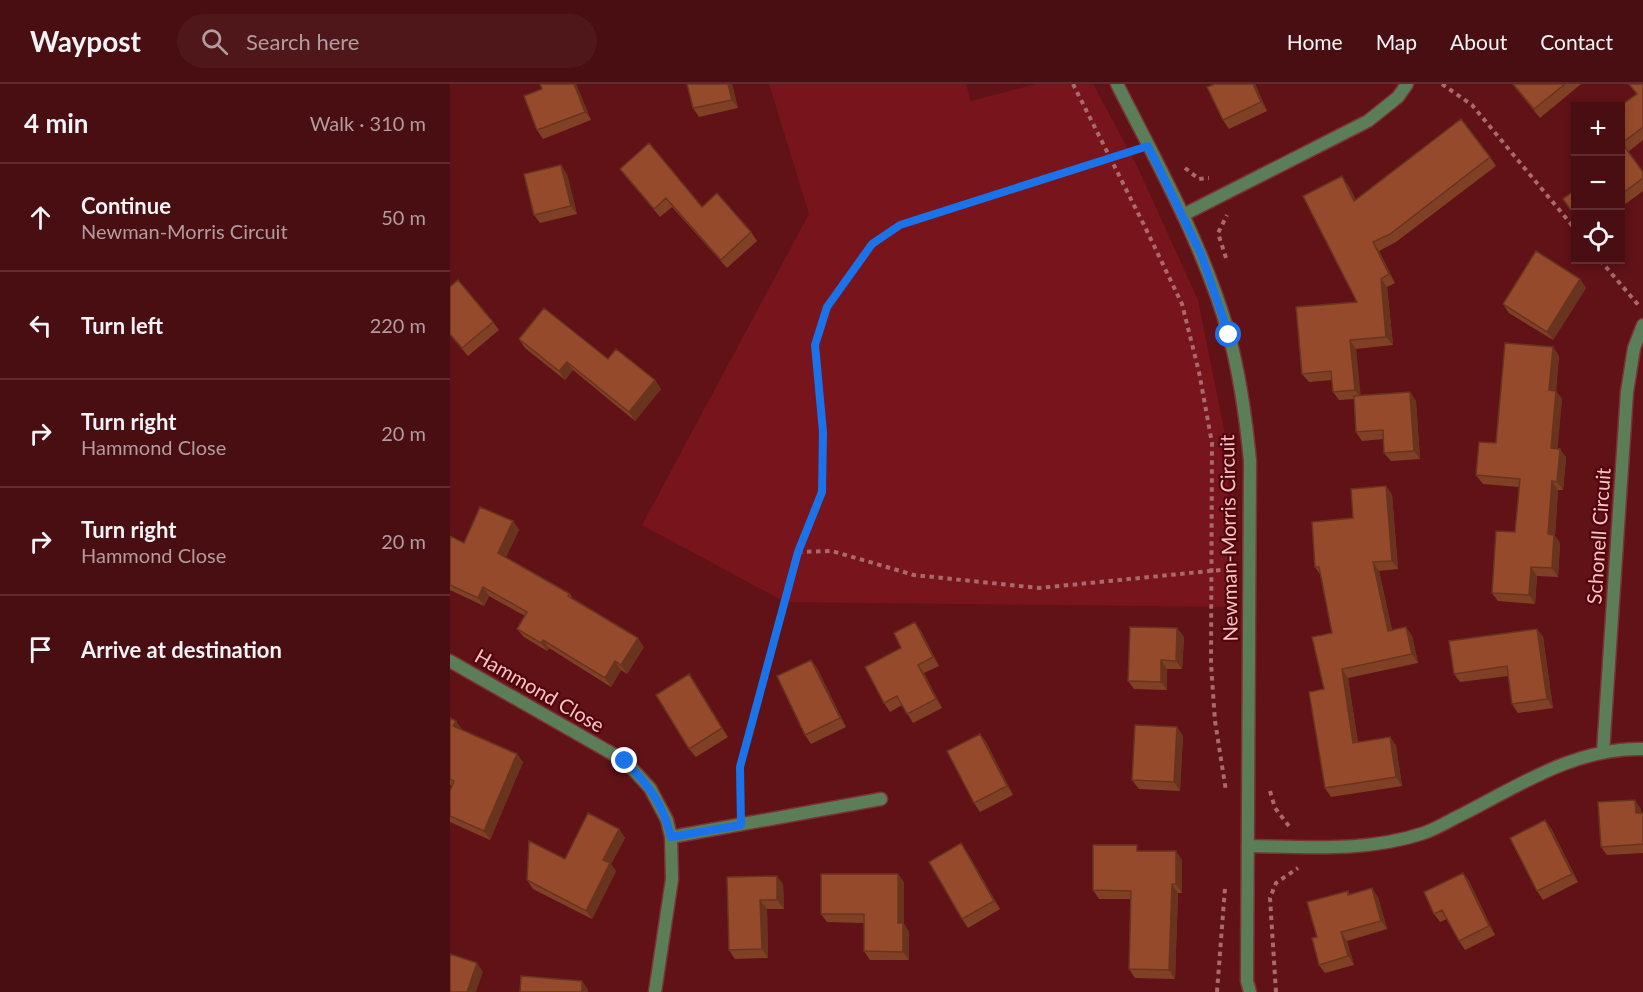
<!DOCTYPE html>
<html lang="en">
<head>
<meta charset="utf-8">
<style>
  body { margin:0; font-family:Lato,sans-serif; background:#4f171a; color:#f1f3f6 }
  .controls { position:absolute; right:18px; top:18px; display:grid; overflow:hidden; border-radius:0px; box-shadow:0 3px 9px #0003 }
  .controls button { width:54px; height:54px; display:grid; place-items:center; padding:0; border:0; border-bottom:2px solid #602e31; background:#480e11; color:#f1f3f6; font:30px sans-serif }
  .stop { position:absolute; width:18px; height:18px; margin:-14px; border:4px solid #1a73e8; border-radius:50%; background:#fff }
  .stop.end { background:#1a73e8; border-color:#fff; box-shadow:0 2px 6px #0008 }
  .list { margin:0; padding:0; list-style:none }
  h2 { display:flex; justify-content:space-between; align-items:center; height:78px; margin:0; padding:0 24px; font-size:26px }
  h2 small { font-size:20px; font-weight:400; color:#b19c9f }
  .list li { display:grid; grid-template-columns:39px 1fr auto; gap:18px; align-items:center; box-sizing:border-box; height:108px; padding:0 24px; border-top:2px solid #602e31 }
  .list b { display:block; font-size:22px; white-space:nowrap }
  .list p { margin:0; font-size:20px; white-space:nowrap; color:#b19c9f }
  .list em { font-size:20px; font-style:normal; color:#b19c9f }
  .icon { flex:none; width:33px; height:33px; fill:none; stroke:currentColor; stroke-width:2; stroke-linecap:round; stroke-linejoin:round }
  .map { position:relative; flex:none; width:1193px; height:908px; overflow:hidden }
  header { display:flex; align-items:center; gap:36px; box-sizing:border-box; height:84px; padding:0 30px; background:#480e11; border-bottom:2px solid #602e31 }
  header strong { font-size:28px }
  nav { display:flex; gap:33px; margin-inline-start:auto; font-size:21px }
  .search { width:420px; height:54px; background:#4f171a; display:flex; align-items:center; gap:15px; box-sizing:border-box; padding:0 21px; border-radius:33px; color:#b19c9f; font-size:22px }
  main { display:flex }
  aside { flex:1; background:#480e11 }
  .map>svg:first-child { display:block }
</style>
</head>
<body>
<header>
<strong>Waypost</strong>
<div class="search"><svg class="icon" aria-label="search" viewBox="0 0 24 24"><circle cx="10" cy="10" r="6"/><path d="M15 15l6 6"/></svg>Search here</div>
<nav><a>Home</a><a>Map</a><a>About</a><a>Contact</a></nav>
</header>
<main>
<aside>
<h2>4 min<small>Walk · 310 m</small></h2>
<ul class="list">
<li><svg class="icon" aria-label="ahead" viewBox="0 0 24 24"><path d="M12 20V5M6 11l6-6 6 6"/></svg><div><b>Continue</b><p>Newman-Morris Circuit</p></div><em>50 m</em></li>
<li><svg class="icon" aria-label="left" viewBox="0 0 24 24"><path d="M17 20v-9H6M10 6l-5 5 5 5"/></svg><div><b>Turn left</b></div><em>220 m</em></li>
<li><svg class="icon" aria-label="right" viewBox="0 0 24 24"><path d="M7 20v-9h11M14 6l5 5-5 5"/></svg><div><b>Turn right</b><p>Hammond Close</p></div><em>20 m</em></li>
<li><svg class="icon" aria-label="right" viewBox="0 0 24 24"><path d="M7 20v-9h11M14 6l5 5-5 5"/></svg><div><b>Turn right</b><p>Hammond Close</p></div><em>20 m</em></li>
<li><svg class="icon" aria-label="arrive" viewBox="0 0 24 24"><path d="M6 21V4h12l-3 4 3 4H6"/></svg><div><b>Arrive at destination</b></div></li>
</ul>
</aside>
<div class="map">
<svg width="1193" height="908" viewBox="0 0 1193 908">
  <rect width="100%" height="100%" fill="#601217"/>
  <path fill="#78141c" d="M319,0H516L521,17L586,0H643L687,82L748,216L778,365V523L335,518L192,441L359,130Z"/>
  <g fill="none" stroke-linecap="round" stroke-linejoin="round">
    <g stroke="#7b3236" stroke-width="15">
      <path id="minor" d="M733,131L918,37L948,13L957,0
        M0,577L175,677L200,704L217,736L221,753L222,795L205,908
        M1153,668L1177,308L1184,264L1193,241
        M221,753L431,715
        M798,762C858,763 917,768 974,749C988,744 1002,735 1015,729C1071,700 1128,663 1193,665"/>
    </g>
    <g stroke="#7b3236" stroke-width="15">
      <path id="tertiary" d="M667,0C708,81 754,162 779,251C790,292 796,335 800,377L797,897L800,908"/>
    </g>
    <path stroke="#a96a6b" stroke-width="4" stroke-dasharray="4.5 4.5" stroke-linecap="butt" d="M623,0L695,143L732,220L749,288L762,359L761,580L765,637L776,707
      M992,0L1022,21L1126,146
      M735,84L749,95L759,94
      M776,174L768,149L777,131
      M1150,176L1190,223
      M348,468L382,467L464,491L589,504L780,485
      M820,707L825,724L839,742
      M291,721L290,683L348,468L372,408L373,348L365,261L377,223L422,160L450,141L680,68
      M767,908L775,804
      M826,908L820,814L826,799L848,784"/>
    <use href="#minor" stroke="#5b7e58" stroke-width="12"/>
    <use href="#tertiary" stroke="#5b7e58" stroke-width="12"/>
  </g>
  <path fill="#804025" d="M126,0L141,36L93,55L87,46L92,5Z
    M282,0L288,24L249,33L243,24Z
    M805,0L817,27L779,45L773,36L763,1Z
    M1062,0H1131L1090,34Z
    M1193,0V56L1178,68L1193,88V107L1170,124V22L1186,10Z
    M1040,73L1046,82L946,158L929,167L945,199L937,203L943,261L906,265L910,311L960,308L966,317L970,375L941,377L934,369V355L912,357L906,348L904,315L889,316L883,308L882,296L859,298L852,290L907,218L898,101L906,116Z
    M170,85L252,123L301,148L307,157L277,184L222,123L210,133L176,93Z
    M117,90L127,130L90,139L84,131Z
    M1130,195L1136,204L1103,256L1059,229L1053,220Z
    M0,203L43,238L49,246L18,272L0,251Z
    M69,255L158,275L205,296L211,305L185,337L123,286L115,296L75,264Z
    M1103,263L1109,272L1106,307L1112,315L1107,364L1116,373L1113,406H1108L1105,452L1110,459L1108,493L1087,492L1085,520L1048,517L1042,509L1065,448L1069,403L1033,400L1026,391Z
    M936,402L942,411L948,485L929,487L942,546L956,543L962,552L968,579L898,594L908,658L940,653L946,662L952,702L881,713L875,704L874,605L882,549L870,490L865,483L903,434Z
    M63,437L69,446L56,473L120,510L123,515L194,563L177,590L171,586L161,603L99,564L97,567L74,553L67,545L75,532L39,512L34,522L0,506V452L14,459Z
    M465,538L471,547L489,582L474,589L492,624L463,639L452,621L440,628L434,619L451,564Z
    M727,544L734,553L732,585H717V606L684,605L678,597Z
    M1087,545L1093,553L1103,624L1068,629L1062,620L1058,592L1010,598L1004,590Z
    M361,576L367,584L396,643L361,660L355,651Z
    M239,590L278,653L246,673L239,665Z
    M0,634L12,646L73,678L40,756L0,738V707L2,702L0,701Z
    M727,643L733,652L730,707L689,705L682,696Z
    M530,650L536,658L563,711L530,728L524,719Z
    M1191,725V729H1193V769L1157,771L1151,763Z
    M1101,744L1128,798L1093,816L1087,807Z
    M169,745L175,754L161,780L166,787L142,835L83,805L77,796Z
    M691,767L732,776V809H728L725,895L685,894L679,885L681,815H649L643,806Z
    M517,768L550,825L518,844L512,835Z
    M1013,789L1019,797L1045,851L1015,866L1009,857L997,835L990,838L984,830Z
    M448,790L454,799V840L459,848V876H420L414,867V839L377,838L371,830Z
    M277,793L333,800L334,825H317L318,874L285,875L279,866Z
    M898,807L900,811L928,813L937,845L897,857L904,881L875,889L869,881L867,853Z"/>
  <path fill="#68341e" d="M124,0H126L141,36L135,28Z
    M278,0H282L288,24L282,16Z
    M803,0H805L817,27L811,18Z
    M111,81L117,90L127,130L121,122Z
    M892,92L898,101L910,126L904,117Z
    M923,158L929,167L945,199L939,190Z
    M931,195L937,203L943,261L936,253Z
    M1130,195L1136,204L1103,256L1097,248Z
    M900,256L906,265L911,314L905,306Z
    M1103,263L1109,272L1105,315L1099,306Z
    M117,278L123,286L115,296L109,287Z
    M205,296L211,305L185,337L179,328Z
    M1106,307L1112,315L1107,372L1101,364Z
    M960,308L966,317L970,375L964,367Z
    M1110,365L1116,373L1113,406L1107,398Z
    M1102,397L1108,406L1105,452L1110,459L1108,493L1102,484L1098,450Z
    M936,402L942,411L948,485L942,477Z
    M63,437L69,446L54,477L48,469Z
    M923,478L929,487L944,556L938,547Z
    M1081,483L1087,492L1085,520L1079,511Z
    M33,503L39,512L34,522L28,514Z
    M465,538L471,547L489,582L483,573Z
    M956,543L962,552L968,579L962,570Z
    M727,544L734,553L732,585L726,577Z
    M1087,545L1093,553L1103,624L1097,615Z
    M188,554L194,563L177,590L171,581Z
    M93,556L99,564L97,567L91,559Z
    M361,576L367,584L396,643L390,634Z
    M711,576L717,585V606L711,598Z
    M165,577L171,586L161,603L155,594Z
    M468,581L474,589L492,624L486,615Z
    M892,585L898,594L909,667L903,659Z
    M239,590L245,599L278,653L272,644Z
    M6,637L12,645L9,651L3,642Z
    M727,643L733,652L730,707L724,698Z
    M530,650L536,658L563,711L557,702Z
    M940,653L946,662L952,702L946,693Z
    M67,670L73,678L40,756L34,747Z
    M1185,716L1191,725L1192,738L1186,729Z
    M1095,736L1101,744L1128,798L1122,790Z
    M169,745L175,754L161,780L166,787L142,835L136,827L153,776Z
    M511,759L517,768L550,825L544,817Z
    M726,767L732,776V809L726,800Z
    M1013,789L1019,797L1045,851L1039,842Z
    M448,790L454,799V840L459,848V876L453,868L448,839Z
    M327,792L333,800L334,825L327,816Z
    M722,800L728,809L725,895L719,886Z
    M922,804L928,813L937,845L931,837Z
    M310,816L317,825L318,874L312,865Z
    M891,848L897,857L904,881L898,872Z
    M27,879L33,888L26,908H17Z
    M132,897L138,905V908H132Z"/>
  <path fill="#954b2b" stroke="#68341e" stroke-width="1.5" d="M90,0H124L135,28L87,46L74,12L92,5Z
    M237,0H278L282,16L243,24Z
    M762,0H803L811,18L773,36L757,3L763,1Z
    M1063,0H1115L1084,25Z
    M1179,0H1193V43L1172,59L1193,88V94L1170,111V22L1187,10Z
    M1011,35L1040,73L940,150L923,158L939,190L931,195L936,253L900,256L905,306L883,308L881,287L852,290L846,223L907,218L853,112L892,92L904,117Z
    M199,59L252,123L267,109L301,148L271,176L216,114L204,125L170,85Z
    M111,81L121,122L84,131L74,90Z
    M1125,106V132L1113,115Z
    M1086,167L1130,195L1097,248L1053,220Z
    M8,196L43,238L12,264L0,250V203Z
    M94,224L158,275L166,265L205,296L179,328L117,278L109,287L69,255Z
    M1055,259L1103,263L1099,306L1106,307L1101,364L1110,365L1107,398L1102,397L1098,450L1104,451L1102,484L1081,483L1079,511L1042,509L1046,447L1065,448L1070,395L1026,391L1029,358L1046,359Z
    M960,308L964,367L934,369L933,346L906,348L904,312Z
    M936,402L942,477L923,478L938,547L956,543L962,570L892,585L903,659L940,653L946,693L875,704L859,608L874,605L862,553L882,549L869,483H865L862,438L903,434L901,405Z
    M30,423L63,437L48,469L120,510L118,512L188,554L171,581L165,577L155,594L93,556L91,559L67,545L77,528L33,503L28,514L0,501V452L14,459Z
    M465,538L483,573L468,581L486,615L457,630L447,612L434,619L415,583L451,564L444,549Z
    M680,543L727,544L726,577L711,576V598L678,597Z
    M1087,545L1097,615L1062,620L1057,582L1004,590L999,557Z
    M361,576L390,634L355,651L327,592Z
    M239,590L272,644L239,665L206,611Z
    M0,634L6,637L3,642L67,670L34,747L0,732V707L4,697L0,695Z
    M685,641L727,643L724,698L682,696Z
    M530,650L557,702L524,719L497,667Z
    M1185,716L1186,729H1193V760L1151,763L1148,718Z
    M138,729L169,745L153,776L160,779L136,827L77,796L79,757L115,775Z
    M1095,736L1122,790L1087,807L1060,754Z
    M511,759L544,817L512,835L479,778Z
    M643,761H687V767H726V800H722L719,886L679,885L681,807L643,806Z
    M1013,789L1039,842L1009,857L992,826L984,830L974,808Z
    M371,790H448V839H453V868L414,867V830H371Z
    M327,792V816H310L312,865L279,866L277,793Z
    M922,804L931,837L891,848L898,872L869,881L862,854L867,853L857,818L898,807V811Z
    M0,870L27,879L17,908H0Z
    M71,892L132,897V908H70Z"/>
  <g fill="none" stroke-linecap="round" stroke-linejoin="round">
    <path stroke="#1a73e8" stroke-width="8" d="M175,677C200,703 212,718 221,753L291,741L290,683L348,468L372,408L373,348L365,261L377,223L422,160L450,141L698,62L751,170L779,251"/>
  </g>
  <g text-anchor="middle" dominant-baseline="central" stroke-width="4.5" stroke-linejoin="round" paint-order="stroke">
    <g font-size="20" fill="#f5c6c2" stroke="#53040d">
      <text transform="translate(1148 452) rotate(-86)">Schonell Circuit</text>
      <text transform="translate(778 454) rotate(-91)">Newman-Morris Circuit</text>
      <text transform="translate(90 606) rotate(30)">Hammond Close</text>
    </g>
  </g>
</svg>
<div class="controls">
<button>+</button>
<button>−</button>
<button><svg class="icon" aria-label="locate" viewBox="0 0 24 24"><circle cx="12" cy="12" r="6"/><path d="M12 2v4M12 18v4M2 12h4M18 12h4"/></svg></button>
</div>
<div class="stop" style="left:779px;top:251px"></div>
<div class="stop end" style="left:175px;top:677px"></div>
</div>
</main>
</body>
</html>
